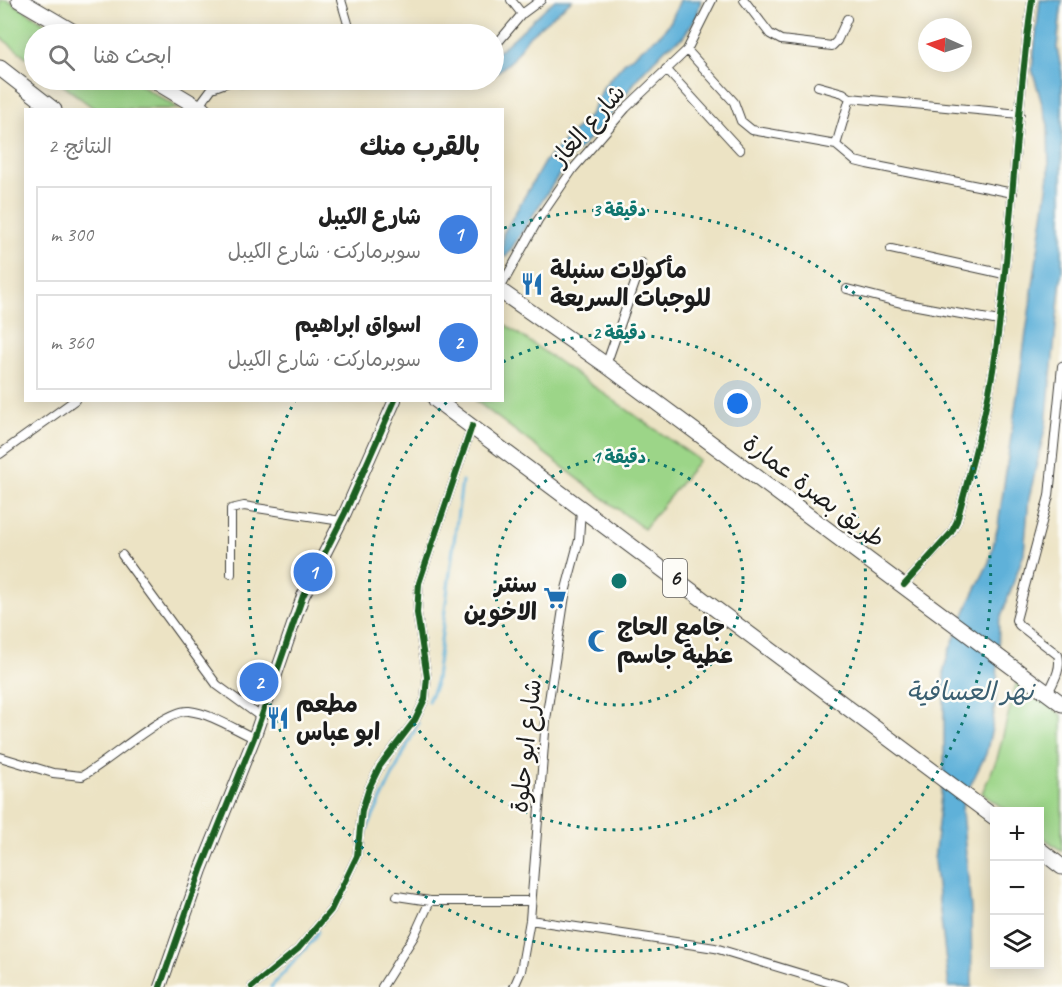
<!DOCTYPE html>
<html lang="ar">
<head>
<meta charset="utf-8">
<style>
  body { margin:0; font-family:Caveat,"Playpen Sans Arabic",sans-serif; background:#f2f2f2; color:#222; direction:rtl }
  .controls { position:absolute; right:18px; bottom:18px; display:grid; overflow:hidden; border-radius:0px; box-shadow:0 3px 15px #0003 }
  .controls button { width:54px; height:54px; display:grid; place-items:center; padding:0; border:0; border-bottom:2px solid #e0e0e0; background:#fff; color:#222; font:30px sans-serif }
  .compass { position:absolute; left:918px; top:18px; width:54px; height:54px; border-radius:50%; background:#fff; box-shadow:0 3px 15px #0003; rotate:273deg }
  .you { position:absolute; left:738px; top:404px; width:21px; height:21px; margin:-15px; border:4px solid #fff; border-radius:50%; background:#1a73e8; box-shadow:0 0 0 9px #1a73e833 }
  .badge { display:grid; place-items:center; width:39px; height:39px; border-radius:50%; background:#db2777; color:#fff; font-size:20px; font-weight:700 }
  .pin { position:absolute; translate:-50% -50%; border:3px solid #fff; box-shadow:0 2px 6px #0006 }
  .list { margin:0; padding:0; list-style:none }
  h2 { display:flex; justify-content:space-between; align-items:center; height:78px; margin:0; padding:0 24px; font-size:26px }
  h2 small { font-size:20px; font-weight:400; color:#767676 }
  .list li { display:grid; grid-template-columns:39px 1fr auto; gap:18px; align-items:center; box-sizing:border-box; height:96px; margin:0 12px 12px; padding:0 12px; border:2px solid #e0e0e0; border-radius:0px }
  .list b { display:block; font-size:22px; white-space:nowrap }
  .list p { margin:0; font-size:20px; white-space:nowrap; color:#767676 }
  .list em { font-size:20px; font-style:normal; color:#767676 }
  .icon { flex:none; width:33px; height:33px; fill:none; stroke:currentColor; stroke-width:2; stroke-linecap:round; stroke-linejoin:round }
  .map { position:relative; flex:none; width:1062px; height:987px; overflow:hidden; direction:ltr }
  .search { position:absolute; background:#fff; box-shadow:0 3px 15px #0003; left:24px; top:24px; width:480px; height:66px; display:flex; align-items:center; gap:15px; box-sizing:border-box; padding:0 21px; border-radius:33px; color:#767676; font-size:22px }
  .panel { position:absolute; background:#fff; box-shadow:0 3px 15px #0003; left:24px; top:108px; width:480px; height:294px; border-radius:0px; direction:rtl }
  .map>svg:first-child { display:block }
</style>
</head>
<body>
<div class="map">
<svg width="1062" height="987" viewBox="0 0 1062 987">
  <rect width="100%" height="100%" fill="#fdfcf7"/>
  <filter id="ink" filterUnits="userSpaceOnUse"><feTurbulence type="fractalNoise" baseFrequency=".0167" numOctaves="2"/><feDisplacementMap in="SourceGraphic" scale="12" xChannelSelector="R" yChannelSelector="G"/><feConvolveMatrix kernelMatrix="1 2 1 2 8 2 1 2 1" color-interpolation-filters="sRGB"/></filter>
  <filter id="wash" filterUnits="userSpaceOnUse"><feTurbulence type="fractalNoise" baseFrequency=".008" numOctaves="4" result="noise"/><feDisplacementMap in="SourceGraphic" scale="24" xChannelSelector="R" yChannelSelector="G"/><feGaussianBlur stdDeviation="1.35" result="paint"/><feColorMatrix in="noise" values="0 0 0 0 0 0 0 0 0 0 0 0 0 0 0 0 0 1.4 0 .05"/><feComposite in="paint" operator="in"/></filter>
  <g filter="url(#wash)">
    <rect width="100%" height="100%" fill="#ece3c4"/>
    <path fill="#9cd588" stroke="#5c7852" stroke-width="1.5" d="M0,0H8L62,34H34V63L0,37Z
      M56,80H132L179,109H95Z
      M503,323L699,460L644,529L476,401L502,400Z
      M1017,680L1062,715V851L1040,835V812L1007,811L982,793L997,759Z"/>
    <path fill="#5eb1d9" stroke="#3d667a" stroke-width="1.5" d="M555,0H572L529,36L511,61L494,75V54C517,39 533,17 555,0Z
      M680,0H701L697,16L683,37L666,48L641,74L606,121L568,161L506,257L503,255V234L545,161L590,115L604,86L625,62L662,33L671,21Z
      M1040,0H1062L1057,48L1062,73V269L1046,425L1029,498L1024,553L999,623L997,688L992,728L986,754L963,800L962,811L971,909L972,987H949L934,861L944,767V669L949,651L969,603L989,562L998,526L1049,175L1048,125L1032,69Z
      M279,80H339L311,87L243,89L244,85Z"/>
    <g fill="none" stroke-linecap="round" stroke-linejoin="round">
      <path stroke="#5eb1d9" stroke-width="3" d="M428,701L435,686L462,481
        M362,839L418,723
        M271,987L314,939L318,931"/>
    </g>
  </g>
  <g filter="url(#ink)">
    <g fill="none" stroke-linecap="round" stroke-linejoin="round">
      <g stroke="#3b3a35" stroke-width="10">
        <path id="street" d="M341,0L351,34
          M511,0L522,14
          M744,0L770,34L781,40L832,46L837,41L847,19
          M494,43L500,40L522,14L541,0
          M687,50L734,102L741,121L752,130L836,145L855,161L867,164L1013,193
          M666,69L740,150
          M818,86L843,93L850,98L1020,114
          M198,107L212,88L234,80
          M836,145L850,98
          M891,249L1004,274
          M502,285L538,220L573,169L626,108L687,50L712,0
          M847,289L901,303L999,321
          M606,365L642,263
          M0,454L75,400
          M122,555L217,685L261,717
          M231,574V509L244,506L341,521
          M904,585L951,533L957,521C971,466 987,413 995,357C1012,239 1015,118 1032,0
          M1048,693C1054,681 1062,668 1058,655L1019,625L1016,620L1049,496L1062,366
          M0,757L53,773L82,776C106,764 167,708 189,711C212,714 234,729 254,738
          M397,896L430,901H531
          M530,920L715,948L844,987
          M252,987L298,949L331,910L357,856L362,810L369,788L380,766L415,720L425,699L427,677L417,613L419,583L472,426
          M382,987L414,936L430,901
          M514,987L521,971L530,920L546,720L566,589L579,540L581,509"/>
      </g>
      <g stroke="#3b3a35" stroke-width="14">
        <path id="secondary" d="M160,987L201,870L254,738L303,596L345,513L395,400"/>
      </g>
      <g stroke="#3b3a35" stroke-width="17">
        <path id="highway" d="M19,0L77,34
          M0,68L54,110
          M153,80L203,110
          M502,292L606,365L1062,704
          M436,400L994,817
          M1040,850L1062,867"/>
      </g>
      <use href="#street" stroke="#fff" stroke-width="8"/>
      <use href="#secondary" stroke="#fff" stroke-width="12"/>
      <use href="#highway" stroke="#fff" stroke-width="15"/>
      <g stroke="#fdfcf7" stroke-width="10">
        <path id="cycleway" d="M904,585L951,533L957,521C971,466 987,413 995,357C1012,239 1015,118 1032,0
          M160,987L201,870L254,738L303,596L345,513L395,400
          M252,987L298,949L331,910L357,856L362,810L369,788L380,766L415,720L425,699L427,677L417,613L419,583L472,426"/>
      </g>
      <use href="#cycleway" stroke="#1b5e20" stroke-width="6"/>
    </g>
  </g>
  <g fill="none" stroke="#0f766e" stroke-width="3" stroke-dasharray="3 6">
    <circle cx="619" cy="581" r="124"/>
    <path d="M503 362A248 248 0 1 1 448 401"/>
    <path d="M504 228A371 371 0 1 1 295 401"/>
  </g>
  <defs>
    <g id="restaurant-bare" transform="scale(1.8)"><path d="M-5-6h1v4h1v-4h1v4h1v-4h1v5L-1.5 .5V6h-2V.5L-5-1ZM5-6V6H3V1.5H1.5Q1.5-4 5-6Z" fill="#1f6fb2" stroke="#fdfcf7" stroke-width="2.5" paint-order="stroke"/></g>
    <g id="supermarket-bare" transform="scale(1.8)"><path d="M-6-5.5h2.5l.6 2H6L4.5 2H-2.5L-4.4-4H-6ZM-1.5 3.2a1.3 1.3 0 1 0 .1 0ZM3 3.2a1.3 1.3 0 1 0 .1 0Z" fill="#1f6fb2" stroke="#fdfcf7" stroke-width="2.5" paint-order="stroke"/></g>
    <g id="mosque-bare" transform="scale(1.8)"><path d="M3.5-4.9A6 6 0 1 0 3.5 4.9A5 5 0 1 1 3.5-4.9Z" fill="#1f6fb2" stroke="#fdfcf7" stroke-width="2.5" paint-order="stroke"/></g>
  </defs>
  <g fill-rule="evenodd">
    <use href="#restaurant-bare" x="532" y="284"/>
    <use href="#supermarket-bare" x="555" y="598"/>
    <use href="#mosque-bare" x="599" y="641"/>
    <use href="#restaurant-bare" x="278" y="718"/>
  </g>
  <g text-anchor="middle" dominant-baseline="central" stroke-width="5" stroke-linejoin="round" paint-order="stroke">
    <rect fill="#fdfcf7" stroke="#605f5e" stroke-width="1.5" x="663" y="559" width="24" height="38" rx="4.5"/>
    <g font-size="22" font-weight="bold" fill="#1c1c1c">
      <text x="675" y="578">6</text>
    </g>
    <g font-size="24" fill="#1c1c1c" stroke="#fdfcf7">
      <text transform="translate(588 125) rotate(-49)">شارع الغاز</text>
      <text transform="translate(814 491) rotate(37)">طريق بصرة عمارة</text>
      <text transform="translate(526 746) rotate(-84)">شارع ابو حلوة</text>
    </g>
    <g font-size="24" font-weight="bold" fill="#1c1c1c" stroke="#fdfcf7" text-anchor="start">
      <text x="550" y="270">مأكولات سنبلة<tspan x="550" dy="28">للوجبات السريعة</tspan></text>
      <text x="537" y="584" text-anchor="end">سنتر<tspan x="537" dy="28">الاخوين</tspan></text>
      <text x="617" y="627">جامع الحاج<tspan x="617" dy="28">عطية جاسم</tspan></text>
      <text x="296" y="704">مطعم<tspan x="296" dy="28">ابو عباس</tspan></text>
    </g>
    <g font-size="26" font-style="italic" fill="#3a5f71" stroke="#fdfcf7">
      <text x="970" y="691">نهر العسافية</text>
    </g>
  </g>
  <circle cx="619" cy="581" r="9" fill="#0f766e" stroke="#fdfcf7" stroke-width="3"/>
  <g font-size="18" text-anchor="middle" font-weight="bold" fill="#0f766e" stroke="#fdfcf7" stroke-width="5" stroke-linejoin="round" paint-order="stroke">
    <text x="619" y="216">3 دقيقة</text>
    <text x="619" y="339">2 دقيقة</text>
    <text x="619" y="463">1 دقيقة</text>
  </g>
</svg>
<div class="controls">
<button>+</button>
<button>−</button>
<button><svg class="icon" aria-label="layers" viewBox="0 0 24 24"><path d="M12 4l9 5-9 5-9-5zM3 14l9 5 9-5"/></svg></button>
</div>
<svg class="compass" viewBox="-18 -18 36 36"><path d="M0-13l5 13h-10z" fill="#e53935"/><path d="M0 13l5-13h-10z" fill="#767676"/></svg>
<div class="you"></div>
<div class="pin badge" style="left:313px;top:572px;background:#3f7fe0">1</div>
<div class="pin badge" style="left:259px;top:682px;background:#3f7fe0">2</div>
<div class="search"><svg class="icon" aria-label="search" viewBox="0 0 24 24"><circle cx="10" cy="10" r="6"/><path d="M15 15l6 6"/></svg>ابحث هنا</div>
<section class="panel">
<h2>بالقرب منك<small>النتائج: 2</small></h2>
<ul class="list">
<li><span class="badge" style="background:#3f7fe0">1</span><div><b>شارع الكيبل</b><p>سوبرماركت · شارع الكيبل</p></div><em>300 m</em></li>
<li><span class="badge" style="background:#3f7fe0">2</span><div><b>اسواق ابراهيم</b><p>سوبرماركت · شارع الكيبل</p></div><em>360 m</em></li>
</ul>
</section>
</div>
</body>
</html>
